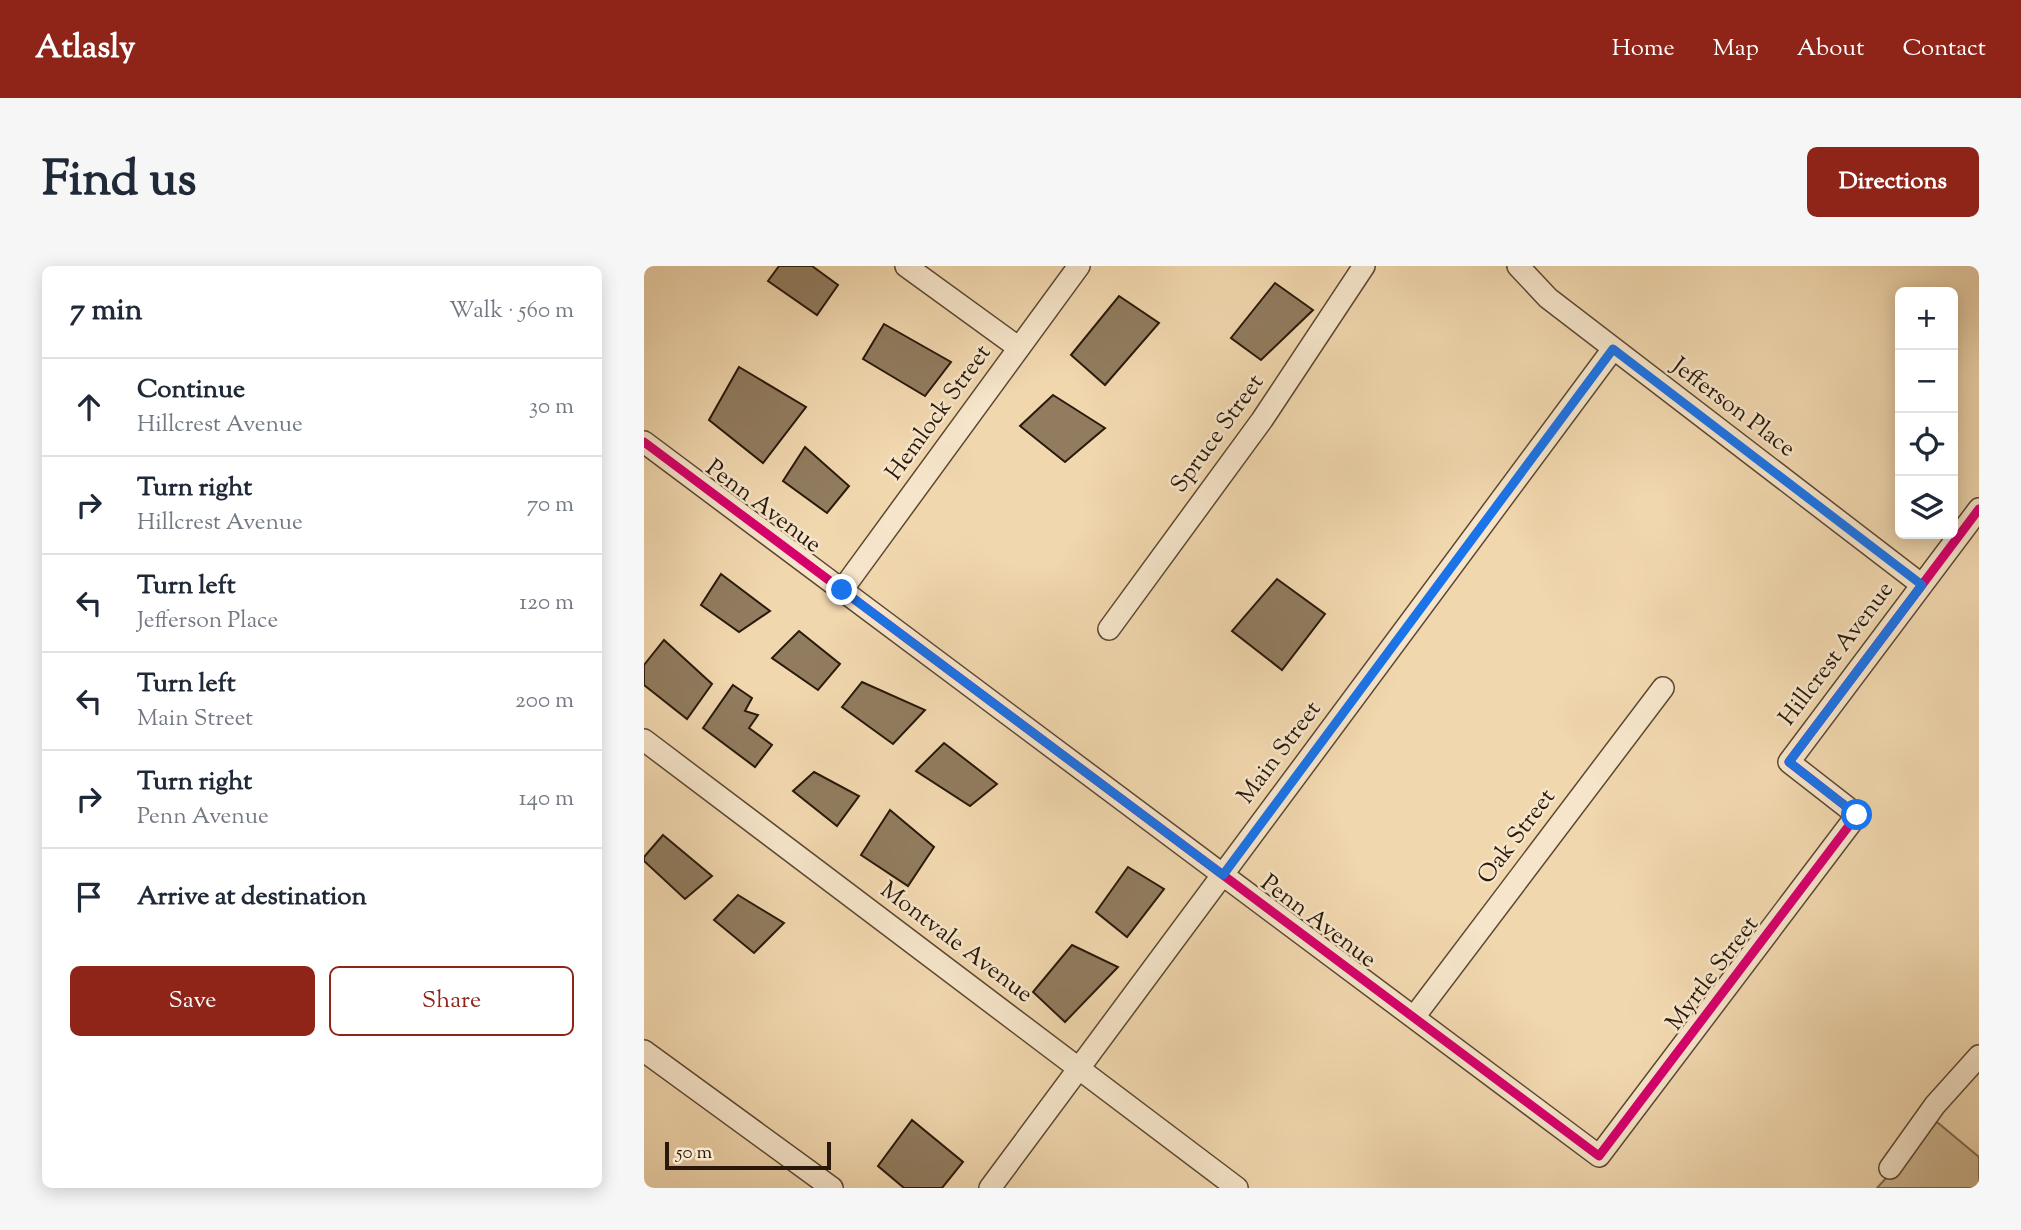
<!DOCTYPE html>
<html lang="en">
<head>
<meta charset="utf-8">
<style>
  body { margin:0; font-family:"Sorts Mill Goudy",serif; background:#f6f6f7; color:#1f2937 }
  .controls { position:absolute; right:21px; top:21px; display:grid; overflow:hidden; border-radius:10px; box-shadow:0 4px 18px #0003 }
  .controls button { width:63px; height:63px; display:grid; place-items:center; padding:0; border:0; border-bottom:2px solid #e0e1e3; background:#fff; color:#1f2937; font:35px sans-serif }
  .scale { position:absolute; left:21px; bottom:18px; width:166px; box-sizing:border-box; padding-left:7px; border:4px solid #2a190a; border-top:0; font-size:19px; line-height:24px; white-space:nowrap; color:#2a190a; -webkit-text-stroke:5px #f6e5ca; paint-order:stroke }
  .stop { position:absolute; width:21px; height:21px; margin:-16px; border:5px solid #1a73e8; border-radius:50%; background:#fff }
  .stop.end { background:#1a73e8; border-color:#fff; box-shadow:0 2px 7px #0008 }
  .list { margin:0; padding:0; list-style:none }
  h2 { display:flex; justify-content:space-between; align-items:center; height:91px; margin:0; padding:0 28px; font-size:30px }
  h2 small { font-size:23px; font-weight:400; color:#747a83 }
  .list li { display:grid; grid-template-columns:46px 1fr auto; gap:21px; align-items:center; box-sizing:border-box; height:98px; padding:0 28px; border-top:2px solid #e0e1e3 }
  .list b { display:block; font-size:26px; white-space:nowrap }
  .list p { margin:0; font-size:23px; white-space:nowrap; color:#747a83 }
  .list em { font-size:23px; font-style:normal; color:#747a83 }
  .actions { display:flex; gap:14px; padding:21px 28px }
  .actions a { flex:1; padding:16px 0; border:2px solid #8f2418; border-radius:10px; text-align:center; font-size:24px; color:#8f2418 }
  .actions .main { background:#8f2418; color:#fff }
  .icon { flex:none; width:38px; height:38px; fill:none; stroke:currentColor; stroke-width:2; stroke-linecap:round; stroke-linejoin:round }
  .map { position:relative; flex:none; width:1335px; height:922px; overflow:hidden; border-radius:10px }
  header { display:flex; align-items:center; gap:42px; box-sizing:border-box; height:98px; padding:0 35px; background:#8f2418; color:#fff }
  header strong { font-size:33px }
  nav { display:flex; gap:38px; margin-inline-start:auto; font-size:24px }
  .intro { display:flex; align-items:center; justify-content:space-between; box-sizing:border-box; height:168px; padding:0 42px }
  h1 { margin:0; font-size:49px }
  .button { padding:18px 32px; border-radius:10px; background:#8f2418; color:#fff; font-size:24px; font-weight:700 }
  main { display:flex; gap:42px; padding:0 42px }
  aside { flex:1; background:#fff; border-radius:10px; box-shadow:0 4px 18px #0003 }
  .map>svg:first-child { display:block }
</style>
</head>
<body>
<header>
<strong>Atlasly</strong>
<nav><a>Home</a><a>Map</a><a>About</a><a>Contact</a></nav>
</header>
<div class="intro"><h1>Find us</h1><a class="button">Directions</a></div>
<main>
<aside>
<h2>7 min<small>Walk · 560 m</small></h2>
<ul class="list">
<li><svg class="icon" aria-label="ahead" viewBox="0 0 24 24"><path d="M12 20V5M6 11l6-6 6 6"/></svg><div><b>Continue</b><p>Hillcrest Avenue</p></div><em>30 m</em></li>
<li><svg class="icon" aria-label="right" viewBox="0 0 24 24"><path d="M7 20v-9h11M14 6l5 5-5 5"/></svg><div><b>Turn right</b><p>Hillcrest Avenue</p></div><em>70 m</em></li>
<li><svg class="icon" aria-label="left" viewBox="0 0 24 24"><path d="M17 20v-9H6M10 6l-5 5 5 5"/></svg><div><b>Turn left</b><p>Jefferson Place</p></div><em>120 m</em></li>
<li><svg class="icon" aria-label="left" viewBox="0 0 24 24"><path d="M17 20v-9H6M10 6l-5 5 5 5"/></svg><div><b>Turn left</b><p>Main Street</p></div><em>200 m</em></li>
<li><svg class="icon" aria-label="right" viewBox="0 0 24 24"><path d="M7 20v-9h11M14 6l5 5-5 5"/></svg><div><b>Turn right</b><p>Penn Avenue</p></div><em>140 m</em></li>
<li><svg class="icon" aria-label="arrive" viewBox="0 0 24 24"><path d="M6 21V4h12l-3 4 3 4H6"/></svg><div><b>Arrive at destination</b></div></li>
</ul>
<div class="actions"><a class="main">Save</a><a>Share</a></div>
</aside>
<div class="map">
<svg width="1335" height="922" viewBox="0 0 1335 922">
  <rect width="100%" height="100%" fill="#f1d7ae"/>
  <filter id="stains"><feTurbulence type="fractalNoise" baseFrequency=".00286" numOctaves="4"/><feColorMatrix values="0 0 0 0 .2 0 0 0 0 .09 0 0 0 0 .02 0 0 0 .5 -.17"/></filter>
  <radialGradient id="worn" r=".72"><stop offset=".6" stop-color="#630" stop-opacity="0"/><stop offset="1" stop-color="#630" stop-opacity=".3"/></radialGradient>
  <path fill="#cfb792" stroke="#7c684e" stroke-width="2" d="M1293,856L1335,891V922H1233Z"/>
  <path fill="#917c5f" stroke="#2a190a" stroke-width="2" d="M135,0H168L194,19L173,49L124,15Z
    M631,17L669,44L617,94L587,72Z
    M475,30L515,57L461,119L427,89Z
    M240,58L307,96L281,130L219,93Z
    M95,101L162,141L119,197L65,154Z
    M409,129L461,162L421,196L376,160Z
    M161,181L205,220L183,247L139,215Z
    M77,308L126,345L95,366L57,339Z
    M633,313L681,348L638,404L588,365Z
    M155,365L196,398L174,424L128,392Z
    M20,374L68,418L43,453L0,419V399Z
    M218,416L281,444L249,478L198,441Z
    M89,419L108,432L101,445L114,449L105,462L128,479L111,501L59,462Z
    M300,477L353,518L326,540L272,505Z
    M170,506L215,530L193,560L149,525Z
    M246,544L290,581L264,620L217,589Z
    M19,569L68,610L41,633L0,595V591Z
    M484,601L520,623L483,671L452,646Z
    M94,629L140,657L110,687L70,654Z
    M428,679L474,701L421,756L389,726Z
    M268,854L319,896L298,922H260L234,900Z"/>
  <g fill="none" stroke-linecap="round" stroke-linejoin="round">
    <g stroke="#5c4833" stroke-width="24">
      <path id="street" d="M262,0L375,82
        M874,0L904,32L1278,319
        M0,176L955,890L1213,549L1145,496L1335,243
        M198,324L435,0
        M465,363L618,154L720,0
        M0,474L593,922
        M770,751L1019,422
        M0,785L188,922
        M1246,902L1291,839L1335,790
        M346,922L969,83"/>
    </g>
    <use href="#street" stroke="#f6e5ca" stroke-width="21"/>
    <g stroke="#f6e5ca" stroke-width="13">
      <path id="cycleway" d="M0,176L955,890L1213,549L1145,496L1335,243"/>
    </g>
    <use href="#cycleway" stroke="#d6006c" stroke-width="9"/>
  </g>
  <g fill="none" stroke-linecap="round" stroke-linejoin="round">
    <path stroke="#1a73e8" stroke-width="9" d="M198,324L579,609L969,83L1278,319L1145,496L1213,549"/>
  </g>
  <g text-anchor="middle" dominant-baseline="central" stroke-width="5" stroke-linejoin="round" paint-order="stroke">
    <g font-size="24" fill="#2a190a" stroke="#f6e5ca">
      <text transform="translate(1089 142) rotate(37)">Jefferson Place</text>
      <text transform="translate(295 147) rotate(-54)">Hemlock Street</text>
      <text transform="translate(574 168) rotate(-54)">Spruce Street</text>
      <text transform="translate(119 241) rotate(37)">Penn Avenue</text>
      <text transform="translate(1193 388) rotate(-53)">Hillcrest Avenue</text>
      <text transform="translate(636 487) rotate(-53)">Main Street</text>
      <text transform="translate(873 571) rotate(-53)">Oak Street</text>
      <text transform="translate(674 656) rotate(37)">Penn Avenue</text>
      <text transform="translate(312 677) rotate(37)">Montvale Avenue</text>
      <text transform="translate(1069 708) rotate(-53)">Myrtle Street</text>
    </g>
  </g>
  <rect width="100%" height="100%" filter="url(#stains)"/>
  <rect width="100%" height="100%" fill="url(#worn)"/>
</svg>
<div class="controls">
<button>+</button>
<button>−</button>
<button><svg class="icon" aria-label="locate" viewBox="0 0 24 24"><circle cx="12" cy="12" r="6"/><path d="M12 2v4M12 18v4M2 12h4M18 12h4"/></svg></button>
<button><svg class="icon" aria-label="layers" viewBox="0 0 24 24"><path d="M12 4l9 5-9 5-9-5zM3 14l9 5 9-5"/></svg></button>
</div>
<div class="scale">50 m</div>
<div class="stop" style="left:1213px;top:549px"></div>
<div class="stop end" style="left:198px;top:324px"></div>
</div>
</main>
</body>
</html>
